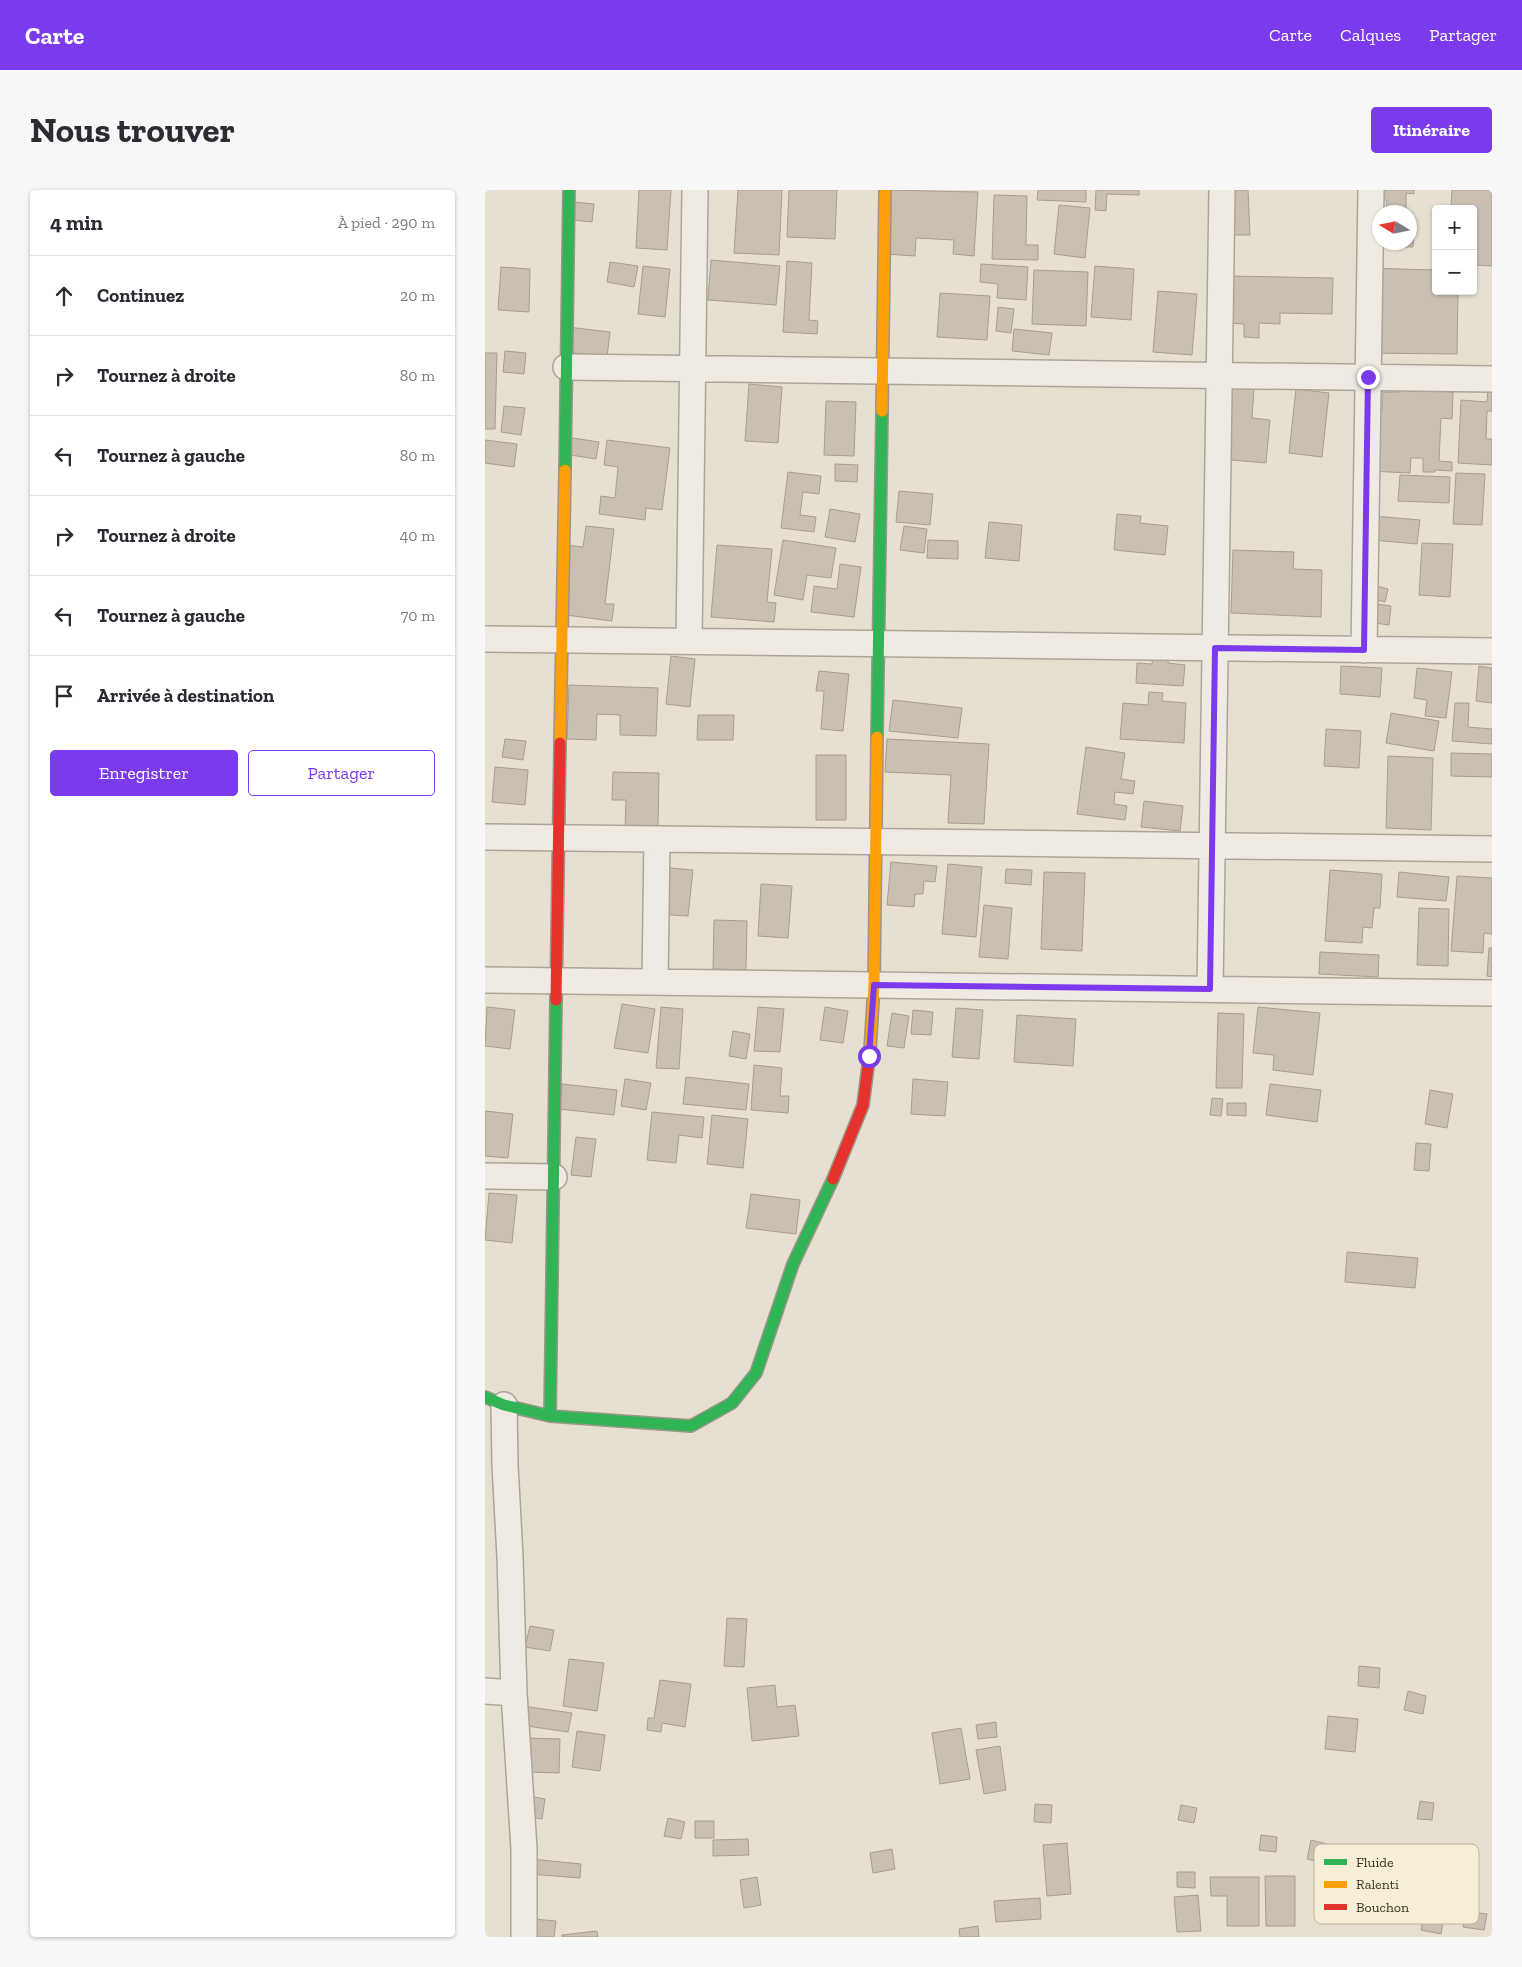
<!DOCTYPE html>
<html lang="fr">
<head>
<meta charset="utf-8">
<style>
  body { margin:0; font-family:"Zilla Slab",serif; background:#f7f7f7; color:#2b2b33 }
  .controls { position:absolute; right:15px; top:15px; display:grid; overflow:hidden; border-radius:5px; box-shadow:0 1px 4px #0004 }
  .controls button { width:45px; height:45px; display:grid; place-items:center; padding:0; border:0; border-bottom:1px solid #e1e1e2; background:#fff; color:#2b2b33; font:25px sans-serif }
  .compass { position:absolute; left:887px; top:15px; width:45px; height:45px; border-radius:50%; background:#fff; box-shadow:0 1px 4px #0004; rotate:280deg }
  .stop { position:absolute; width:15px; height:15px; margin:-11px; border:4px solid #7c3aed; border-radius:50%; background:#fff }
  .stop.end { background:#7c3aed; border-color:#fff; box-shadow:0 1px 5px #0008 }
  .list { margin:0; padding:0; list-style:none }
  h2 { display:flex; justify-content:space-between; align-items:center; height:65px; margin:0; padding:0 20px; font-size:21px }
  h2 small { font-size:16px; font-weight:400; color:#7c7c81 }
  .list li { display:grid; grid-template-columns:32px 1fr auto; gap:15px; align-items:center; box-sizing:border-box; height:80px; padding:0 20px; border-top:1px solid #e1e1e2 }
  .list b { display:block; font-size:19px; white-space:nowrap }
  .list em { font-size:16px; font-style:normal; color:#7c7c81 }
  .actions { display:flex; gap:10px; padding:15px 20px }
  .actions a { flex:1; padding:11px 0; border:1px solid #7c3aed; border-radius:5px; text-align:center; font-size:18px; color:#7c3aed }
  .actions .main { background:#7c3aed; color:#fff }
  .icon { flex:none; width:28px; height:28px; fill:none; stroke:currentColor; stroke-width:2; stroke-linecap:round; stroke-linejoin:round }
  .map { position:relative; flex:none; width:1007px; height:1747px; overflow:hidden; border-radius:5px }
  header { display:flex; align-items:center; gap:30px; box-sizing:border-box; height:70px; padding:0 25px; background:#7c3aed; color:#fff }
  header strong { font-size:24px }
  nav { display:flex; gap:28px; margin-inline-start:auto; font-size:18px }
  .intro { display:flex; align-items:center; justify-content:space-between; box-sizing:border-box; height:120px; padding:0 30px }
  h1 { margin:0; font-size:35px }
  .button { padding:12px 22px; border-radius:5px; background:#7c3aed; color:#fff; font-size:18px; font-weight:700 }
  main { display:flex; gap:30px; padding:0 30px }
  aside { flex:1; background:#fff; border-radius:5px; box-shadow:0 1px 4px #0004 }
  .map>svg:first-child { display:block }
</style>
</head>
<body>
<header>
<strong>Carte</strong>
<nav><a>Carte</a><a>Calques</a><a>Partager</a></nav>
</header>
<div class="intro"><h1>Nous trouver</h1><a class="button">Itinéraire</a></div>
<main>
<aside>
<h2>4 min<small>À pied · 290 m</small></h2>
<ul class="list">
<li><svg class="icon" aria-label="ahead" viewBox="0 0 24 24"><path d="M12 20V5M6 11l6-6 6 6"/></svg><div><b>Continuez</b></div><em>20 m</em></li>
<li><svg class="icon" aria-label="right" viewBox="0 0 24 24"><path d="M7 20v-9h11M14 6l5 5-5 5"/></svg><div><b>Tournez à droite</b></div><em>80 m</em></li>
<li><svg class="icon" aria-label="left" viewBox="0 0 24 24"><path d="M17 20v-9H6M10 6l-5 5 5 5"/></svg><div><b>Tournez à gauche</b></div><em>80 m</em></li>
<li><svg class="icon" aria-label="right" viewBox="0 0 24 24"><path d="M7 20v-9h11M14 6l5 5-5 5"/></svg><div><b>Tournez à droite</b></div><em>40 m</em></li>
<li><svg class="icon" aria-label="left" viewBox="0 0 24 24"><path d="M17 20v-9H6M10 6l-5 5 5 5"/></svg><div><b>Tournez à gauche</b></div><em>70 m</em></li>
<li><svg class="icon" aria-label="arrive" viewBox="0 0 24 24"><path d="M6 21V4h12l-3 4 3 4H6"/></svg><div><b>Arrivée à destination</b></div></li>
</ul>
<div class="actions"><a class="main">Enregistrer</a><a>Partager</a></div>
</aside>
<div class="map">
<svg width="1007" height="1747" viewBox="0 0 1007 1747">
  <rect width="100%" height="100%" fill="#e7e0d1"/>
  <path fill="#cbbfb2" stroke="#a89c90" d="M154,0H186L182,60L151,58Z
    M253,0H297L294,65L249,63Z
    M304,0H352L350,49L302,47Z
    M404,0L493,2L489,66L468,64L469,50L431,48L430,66L400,64Z
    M553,0H601V12L552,10Z
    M611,0H654V5L622,4L621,21L610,20Z
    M747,0H763L765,45H748Z
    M883,0H929V4L921,3V22H901L902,10H883Z
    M967,0H1007V76L988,75V19L966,16Z
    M509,5L542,6L541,55H553V70L507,69Z
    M89,12L109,14L107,32L87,30Z
    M574,15L605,18L600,68L569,64Z
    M924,35H929L928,57L886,56L894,52H924Z
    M226,70L295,76L291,115L223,110Z
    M302,71L327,73L324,130L333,131L332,144L298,142Z
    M125,72L153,76L149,97L122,92Z
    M496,74L543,77L541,110L512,108L513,94L495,92Z
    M158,76L185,79L180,127L153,124Z
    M610,76L649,79L646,130L606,127Z
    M16,77L45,79L44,122L13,120Z
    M880,78L951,80V101H973L972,164L878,163Z
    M549,80L603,82L601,136L547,134Z
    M745,86L848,88L847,124L795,123V134L774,133V148L759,147V134L743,133Z
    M673,101L712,104L707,165L668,162Z
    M455,103L505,106L502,150L452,147Z
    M513,117L529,119L526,143L511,141Z
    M83,137L125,142L122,167L80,162Z
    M529,139L567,143L564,165L527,161Z
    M20,161L41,163L39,184L18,182Z
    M0,163H12L10,239H0Z
    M264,194L297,197L293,253L260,251Z
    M914,195L931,200L968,202L967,229L956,228L954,271L967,272V281L950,280V282H938V268H926L925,283L884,281L887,220H897L898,202H914Z
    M730,196L769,199L767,228L785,230L781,273L723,268Z
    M1003,198H1007V221H1002L1001,249H1007V275L973,273L976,210L1002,212Z
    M811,199L844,203L837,267L804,263Z
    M341,211L371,212L369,266L339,265Z
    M19,216L40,218L36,245L16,242Z
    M81,247L114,252L111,269L79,264Z
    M0,250L32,254L29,277L0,273Z
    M122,250L185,258L177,320L161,318L160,330L114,324L116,306L130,308L133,277L119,275Z
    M350,274L373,275L372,292L350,291Z
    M303,282L336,286L334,304L318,302L315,325L331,327L329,342L296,338Z
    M971,283L1000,284L997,335L968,334Z
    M915,285L965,287L964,313L913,311Z
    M414,301L448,304L445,335L411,332Z
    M345,319L375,324L370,352L340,347Z
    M632,324L656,326L655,333L683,336L680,365L629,360Z
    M889,326L935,330L932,354L887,350Z
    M504,332L537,335L534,371L500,368Z
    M101,336L129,339L120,414H129L127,431L73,424L82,355L98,357Z
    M419,336L442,339L439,363L415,360Z
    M298,350L351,358L346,388L322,385L318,410L289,405Z
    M443,350L473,351V369L442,368Z
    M937,353L968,354L965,407L934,405Z
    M232,355L287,359L282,412L291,413L289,432L226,427Z
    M748,360L809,362L808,379L837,380L836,427L746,423Z
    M355,374L376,377L369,427L326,422L329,396L352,399Z
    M888,395L903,399L900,412L885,408Z
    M885,413L906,416L904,435L883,432Z
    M668,464L683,465V473L700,475L698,496L651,493L652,473L667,474Z
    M186,466L210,469L205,517L181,514Z
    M856,476L897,478L895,507L855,504Z
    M994,476L1007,478V513L991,511Z
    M932,478L967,482L961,528L940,526L942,510L929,508Z
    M334,481L364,484L358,541L336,539L339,501H331Z
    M84,495L173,498L171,546L135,545V525L112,524L111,550L82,549Z
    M664,502L678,503L677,511L701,513L699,553L635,549L638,513L663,515Z
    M408,510L477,518L473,548L404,541Z
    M970,513H984L983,537L1007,539V554L967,551Z
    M906,523L954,531L949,561L901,553Z
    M213,525H249L248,550H212Z
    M841,539L876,541L874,578L839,576Z
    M20,549L41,551L38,570L17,567Z
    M402,549L504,554L499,634L463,633L466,585L400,582Z
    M601,557L640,563L636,589L650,591L648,604L630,602L629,614L642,616L640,630L592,624Z
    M966,563L1007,564V587L966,586Z
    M331,565H361V630H331Z
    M903,566L948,568L946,640L901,638Z
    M10,577L43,580L40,615L7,612Z
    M128,582L174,583L173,639H140L141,610H127Z
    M659,611L698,616L695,641L656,637Z
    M406,672L452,676L450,692L439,691L438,704H430L429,717L402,715Z
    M463,674L497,677L491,747L457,744Z
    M175,677L208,680L203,726L171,724Z
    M521,679L547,680L546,695L520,693Z
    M845,680L897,684L895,718H889L887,738L878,737L877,753L840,751Z
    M559,682L600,683L597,761L556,759Z
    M914,682L964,687L961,711L912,707Z
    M972,686L1007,688V744L999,743L998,763L966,761Z
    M276,694L307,696L303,748L273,746Z
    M499,715L527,718L523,769L494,767Z
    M934,718L964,719L963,776L932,775Z
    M229,730L262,731L261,780L228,779Z
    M1004,758H1007V787L1002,786Z
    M835,762L894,765L893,787L834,784Z
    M137,814L170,819L163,863L129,858Z
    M2,817L30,820L25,859L0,856Z
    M176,817L198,819L194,879L171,878Z
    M273,817L299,819L295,862L269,861Z
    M340,817L363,821L358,853L335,850Z
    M773,817L835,823L828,885L788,880L789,865L768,863Z
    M471,818L498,820L494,869L467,867Z
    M428,820L448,822L446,845L426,844Z
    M407,823L424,826L419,858L402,856Z
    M733,823L759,824L757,898H731Z
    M532,825L591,829L588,876L529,872Z
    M248,841L265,844L261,869L244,866Z
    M269,875L297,878L295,906H304L303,923L266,920Z
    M201,887L264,894L261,920L198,914Z
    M140,889L166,893L161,920L136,916Z
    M428,889L463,892L460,926L426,924Z
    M77,894L132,900L129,925L74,919Z
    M785,894L836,900L832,932L781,925Z
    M945,900L968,904L962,938L940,934Z
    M727,908L738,909L736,926L725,925Z
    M742,913H761V926L742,925Z
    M0,921L28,924L23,968L0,966Z
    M167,922L219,927L217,948L194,945L191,973L162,970Z
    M227,925L263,929L258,978L222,974Z
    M91,947L111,949L106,987L86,985Z
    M931,953L946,954L944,981L929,980Z
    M4,1003L32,1005L27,1053L0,1050Z
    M266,1004L315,1010L311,1044L261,1038Z
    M862,1062L933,1068L930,1098L860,1092Z
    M242,1428L262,1429L259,1477L239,1476Z
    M45,1436L69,1440L65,1461L40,1457Z
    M84,1469L119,1473L112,1521L78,1516Z
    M874,1476L895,1478L894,1498L873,1496Z
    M175,1490L206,1494L200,1537L177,1533L176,1542L162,1540L163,1528H169Z
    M290,1495L292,1517L310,1515L314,1546L267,1551L262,1498Z
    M923,1501L941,1506L938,1524L919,1520Z
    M37,1516L87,1523L83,1542L35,1535Z
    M843,1526L873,1529L870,1562L840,1559Z
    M511,1532L512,1547L493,1549L491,1535Z
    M476,1538L485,1589L455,1594L447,1543Z
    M92,1541L120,1545L115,1581L87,1577Z
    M43,1548L75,1549L74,1583L42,1582Z
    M515,1556L521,1600L499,1604L491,1560Z
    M44,1606L60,1609L57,1629L41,1626Z
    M935,1611L949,1613L947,1630L932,1629Z
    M550,1614L567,1615L566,1633L549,1632Z
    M696,1615L712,1618L709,1633L693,1630Z
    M183,1628L200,1632L196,1649L179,1646Z
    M210,1631H229V1648H210Z
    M776,1645L792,1647L791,1662L774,1660Z
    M263,1649L264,1665L228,1666V1650Z
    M826,1650L846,1655L841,1674L822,1669Z
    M582,1653L586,1704L562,1706L558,1655Z
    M407,1659L410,1679L388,1683L385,1663Z
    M46,1669L96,1674L95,1688L44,1684Z
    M692,1682H710V1698L692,1697Z
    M780,1686H810V1736H781Z
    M272,1687L276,1715L259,1718L255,1690Z
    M725,1687H774V1736H742V1706H726Z
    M713,1705L716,1741L692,1742L689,1707Z
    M555,1708L556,1729L511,1732L509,1711Z
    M980,1721L1002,1724L999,1740L978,1737Z
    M939,1722L959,1726L956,1744L936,1740Z
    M48,1729L71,1731L69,1747H46Z
    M493,1736L494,1747H475L474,1739Z
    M112,1741L113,1747H77V1745Z"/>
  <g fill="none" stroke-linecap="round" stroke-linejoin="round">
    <g stroke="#ada599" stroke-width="28">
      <path id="street" d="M81,177L1007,189
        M0,449L1007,461
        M204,451L210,0
        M879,460L886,0
        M0,647L1007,659
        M0,790L1007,803
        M170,792L172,649
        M725,799L737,0
        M0,986L69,987
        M19,1215L20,1275L25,1367L29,1503L39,1659V1747
        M0,1501L29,1503"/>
    </g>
    <g stroke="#9c958a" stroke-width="14">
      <path id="fast" d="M80,280L84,0
        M392,547L397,221
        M0,1207L19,1215L65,1226L206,1236L247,1213L271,1183L308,1074L348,989
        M65,1226L71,810"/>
    </g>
    <g stroke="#9c958a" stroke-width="14">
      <path id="slow" d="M397,221L400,0
        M75,553L80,280
        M385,861L389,795L392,547"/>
    </g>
    <g stroke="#9c958a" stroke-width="14">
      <path id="jam" d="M71,810L75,553
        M348,989L378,915L385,861"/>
    </g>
    <use href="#street" stroke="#efebe3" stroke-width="25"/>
    <use href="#fast" stroke="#30b455" stroke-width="11"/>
    <use href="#slow" stroke="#ff9f0a" stroke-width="11"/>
    <use href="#jam" stroke="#e5322d" stroke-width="11"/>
  </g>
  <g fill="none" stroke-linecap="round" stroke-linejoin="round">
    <path stroke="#7c3aed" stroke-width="6" d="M384,866L389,795L725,799L730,458L879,460L883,187"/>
  </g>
  <rect x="829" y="1654" width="165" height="80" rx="8" fill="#f7eed8" stroke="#bfb4a1" stroke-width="1"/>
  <rect x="839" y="1669" width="23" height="6" fill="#30b455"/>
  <rect x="839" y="1691" width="23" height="7" fill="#ff9f0a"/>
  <rect x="839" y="1714" width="23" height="6" fill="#e5322d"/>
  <g font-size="14" fill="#3d2e20">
    <text x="871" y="1677">Fluide</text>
    <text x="871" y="1699">Ralenti</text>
    <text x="871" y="1722">Bouchon</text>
  </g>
</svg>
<div class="controls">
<button>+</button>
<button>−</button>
</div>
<svg class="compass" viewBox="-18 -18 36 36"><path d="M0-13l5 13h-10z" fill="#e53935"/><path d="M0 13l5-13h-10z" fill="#7c7c81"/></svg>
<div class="stop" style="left:384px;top:866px"></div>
<div class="stop end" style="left:883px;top:187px"></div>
</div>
</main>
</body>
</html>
